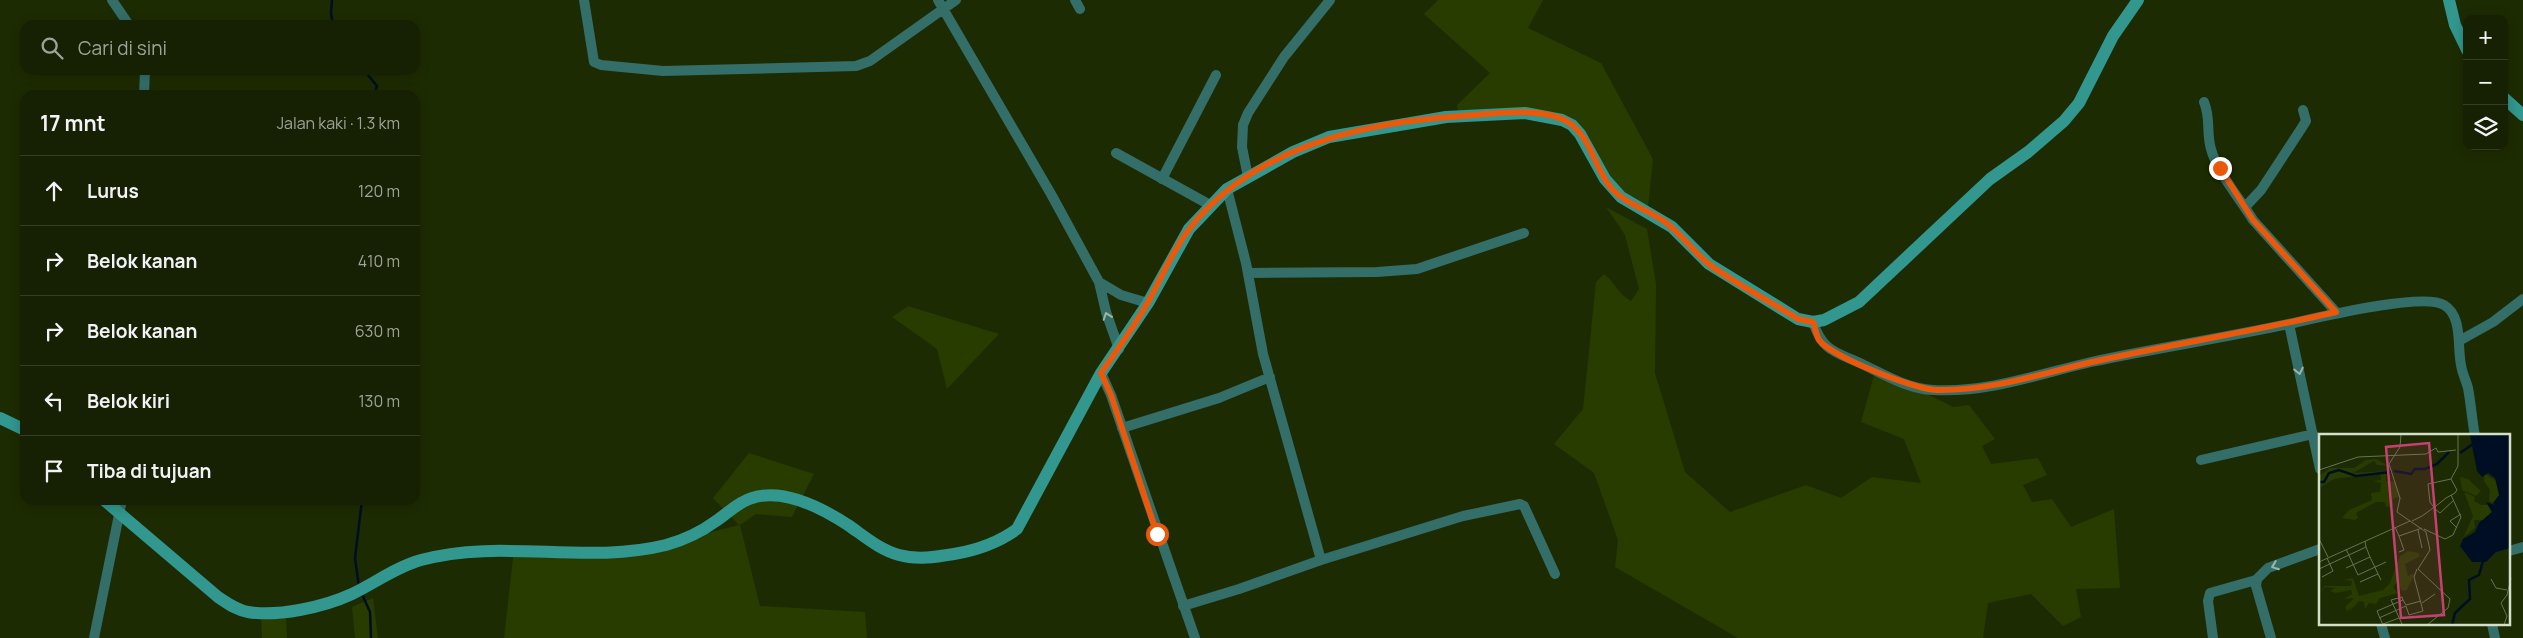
<!DOCTYPE html>
<html lang="id">
<head>
<meta charset="utf-8">
<style>
  body { margin:0; font-family:Manrope,sans-serif; background:#232d11; color:#f1f3f6 }
  .controls { position:absolute; right:15px; top:15px; display:grid; overflow:hidden; border-radius:10px; box-shadow:0 2px 12px #0003 }
  .controls button { width:45px; height:45px; display:grid; place-items:center; padding:0; border:0; border-bottom:1px solid #353e24; background:#162002; color:#f1f3f6; font:25px sans-serif }
  .stop { position:absolute; width:15px; height:15px; margin:-11px; border:4px solid #ea580c; border-radius:50%; background:#fff }
  .stop.end { background:#ea580c; border-color:#fff; box-shadow:0 1px 5px #0008 }
  .list { margin:0; padding:0; list-style:none }
  h2 { display:flex; justify-content:space-between; align-items:center; height:65px; margin:0; padding:0 20px; font-size:21px }
  h2 small { font-size:16px; font-weight:400; color:#9ea399 }
  .list li { display:grid; grid-template-columns:32px 1fr auto; gap:15px; align-items:center; box-sizing:border-box; height:70px; padding:0 20px; border-top:1px solid #353e24 }
  .list b { display:block; font-size:19px; white-space:nowrap }
  .list em { font-size:16px; font-style:normal; color:#9ea399 }
  .icon { flex:none; width:28px; height:28px; fill:none; stroke:currentColor; stroke-width:2; stroke-linecap:round; stroke-linejoin:round }
  .map { position:relative; flex:none; width:2523px; height:638px; overflow:hidden }
  .search { position:absolute; background:#162002; box-shadow:0 2px 12px #0003; left:20px; top:20px; width:400px; height:55px; display:flex; align-items:center; gap:12px; box-sizing:border-box; padding:0 18px; border-radius:15px; color:#9ea399; font-size:19px }
  .panel { position:absolute; background:#162002; box-shadow:0 2px 12px #0003; left:20px; top:90px; width:400px; height:415px; border-radius:15px }
  .map>svg:first-child { display:block }
</style>
</head>
<body>
<div class="map">
<svg width="2523" height="638" viewBox="0 0 2523 638">
  <rect width="100%" height="100%" fill="#1d2b02"/>
  <path fill="#283c00" d="M1438,0H1543L1528,28L1601,63L1653,159L1648,208L1620,190L1608,175L1589,138L1553,115L1460,121L1457,105L1490,73L1424,14Z
    M1606,207L1647,229L1656,284L1655,373L1685,472L1730,512L1806,485L1841,498L1872,477L1921,483L1904,439L1861,422L1876,368L1953,407L1969,405L1995,439L1982,446L1991,464L2038,458L2047,475L2023,485L2032,502L2052,499L2071,527L2114,509L2120,588L2076,589L2081,617L2063,626L2031,594L1988,603L1983,638H1738L1615,567L1618,540L1594,473L1554,444L1583,409L1596,282L1604,274C1615,282 1619,295 1631,301L1639,289L1625,235Z
    M908,306L999,334L947,389L937,349L892,317Z
    M749,453L814,474L792,517L756,514L740,525L760,606L865,612L867,638H504L514,549L647,554L700,535L739,525L713,498Z
    M373,598L378,638H355L352,607Z
    M261,616H286L287,638H262Z"/>
  <g fill="none" stroke-linecap="round" stroke-linejoin="round">
    <path stroke="#000e24" stroke-width="2.5" d="M332,0L331,13L333,25
      M364,70L377,86L374,95
      M415,282C423,300 416,322 415,341
      M359,587L355,558L362,500
      M362,594L370,612L371,638"/>
    <path stroke="#346e69" stroke-width="10" d="M112,0L129,25
      M584,0L594,62L601,65L663,71L856,66L870,61L956,0
      M938,0L1051,194L1099,282L1106,312L1119,349
      M1075,0L1080,9
      M144,95L145,70
      M2204,102C2211,118 2206,133 2211,149C2217,172 2240,199 2253,220L2336,312
      M1116,153L1210,205
      M1248,177L1242,147L1243,125L1248,113L1284,57L1330,0
      M1162,179L1216,75
      M2245,207L2261,190L2301,129L2306,121L2303,110
      M1248,273L1377,272L1417,269L1524,233
      M1099,282L1121,295L1148,303
      M1813,322C1823,352 1836,352 1862,364C1885,375 1908,389 1933,390C1988,393 2039,374 2091,362C2157,348 2223,338 2289,324C2316,318 2423,292 2444,305C2463,316 2457,347 2461,365C2462,373 2466,380 2468,388C2471,404 2472,420 2475,436
      M2289,324L2320,469
      M2459,341L2493,322L2523,299
      M1101,373L1111,395L1195,638
      M1122,428L1219,398L1270,377
      M2201,460L2313,434
      M2509,551L2523,547
      M1321,560L1463,516L1520,504L1524,506L1555,574
      M1183,606L1239,589L1321,560L1263,354L1246,263L1227,189
      M2381,624L2385,638
      M2492,624L2495,638
      M94,638L122,500
      M2213,638L2208,601L2210,593L2256,580
      M2271,638L2256,586L2257,579L2268,568L2320,549"/>
    <path stroke="#31978f" stroke-width="12" d="M2449,0L2455,25L2467,50
      M2504,98L2523,115
      M0,418L25,430
      M104,500L218,597C227,603 236,610 248,612C278,617 324,607 352,594C375,583 396,567 421,560C502,538 585,565 666,545C684,540 701,532 716,521C728,513 738,502 752,498C783,488 822,508 848,525C864,536 880,550 899,555C917,560 936,557 954,554C977,550 998,543 1017,529L1101,373L1148,303L1189,229L1227,189L1293,152L1329,137L1446,117L1525,113L1562,120L1572,125L1580,134L1605,179L1621,197L1672,227L1709,264L1798,319L1813,322L1824,320L1859,302L1990,179L2028,152L2064,121L2079,103L2113,36L2138,0"/>
  </g>
  <defs><path id="oneway-chevron" d="M-2-3.5L2.5 0L-2 3.5" fill="none" stroke-width="1.6" stroke-linecap="round" stroke-linejoin="round" transform="scale(1.25)"/></defs>
  <g stroke="#9cb7a7">
    <use href="#oneway-chevron" transform="translate(1107 316) rotate(-109)"/>
    <use href="#oneway-chevron" transform="translate(2299 371) rotate(78)"/>
    <use href="#oneway-chevron" transform="translate(2275 566) rotate(159)"/>
  </g>
  <g fill="none" stroke-linecap="round" stroke-linejoin="round">
    <path stroke="#ea580c" stroke-width="6" d="M1157,534L1111,395L1101,373C1117,350 1134,327 1148,302C1162,278 1172,251 1190,228C1254,147 1364,122 1462,116C1491,114 1548,105 1572,125C1592,141 1595,170 1612,189C1627,205 1649,210 1665,222C1682,234 1694,253 1710,265C1738,285 1769,301 1798,319L1813,322C1815,327 1816,335 1819,340C1830,356 1916,390 1936,390C1990,391 2040,374 2092,362C2173,344 2255,331 2336,312L2253,220L2220,168"/>
  </g>
  <g transform="translate(2319 434)">
    <rect width="191" height="191" fill="#1d2b02"/>
    <path d="M57,25L70,32L58,31L55,27L34,39L71,37L67,39V47L76,48L83,67L79,63L74,65V72L67,73L66,68H57L37,79L39,84L36,86L23,84L30,76L53,66L52,59L61,58L62,49L54,47L62,46L61,39L15,45L2,53L0,42L11,34H35L47,26ZM166,40L179,48L181,61L174,69L170,67L171,56L165,47ZM141,43L149,45L162,57L157,62L143,56ZM145,58L156,63L155,67L162,71H172L173,77L165,86H155L156,94L138,108L145,102L154,82ZM89,117L100,119V122L106,120L86,130L89,142L96,139L88,156L83,157L78,148L74,153L79,159L61,164L57,170L50,169L46,175L45,168L40,167L30,178L33,173L28,177L26,173L35,164L25,165L33,160L32,156L17,159L11,157L16,154L7,153L0,159L6,152H32L33,147L24,146L34,144L40,162L64,156L71,149L81,122Z" fill="#283c00"/>
    <path d="M151,1H191V114L177,118L167,128H153L141,112L144,105L156,98L160,89L173,78L167,68L176,71L174,69L180,61L176,44L169,39L163,43L158,37Z" fill="#000e24"/>
    <path fill="none" stroke="#000e24" stroke-width="2.5" d="M141,19L154,10M75,37L92,40L96,35H106L118,30L130,18M0,48H5L10,39L20,36L37,42L72,38M133,191L136,179L151,165L150,146L160,141L164,127"/>
    <path fill="none" stroke="#667351" stroke-width="1" d="M82,1L81,13L70,30L81,64L78,78L107,98L111,116L99,135L131,165L129,174L108,191M0,36L39,23L107,20L117,14L119,18L137,16M132,45L139,32V1M93,87L103,82L110,77L115,73L117,72L127,64L136,59L138,56L132,45L109,50L111,68L114,72L115,73L116,75L121,79L135,66M76,93L80,102L103,94M138,94L131,87L142,80M105,95L126,105L134,101L142,83L132,61M99,96L103,114M80,102L85,116L80,118M0,105L9,123M27,115L39,141L67,128M51,123L62,146M0,128L91,87M27,134L51,123L47,113M0,135L47,113L46,107M3,143L14,137L8,124M172,145L177,154L188,156M41,148L59,140M103,169L116,160M60,184L87,172L90,181L104,177L95,143L98,135M64,190L80,184M83,190L72,166L83,163L84,166M64,191L58,177L84,166L87,171L102,167M185,191L188,182L182,169L188,161L192,144"/>
    <path fill="#c64071" fill-opacity="0.15" stroke="#c64071" stroke-width="2.5" d="M110,9L125,181L82,184L67,13Z"/>
    <rect width="191" height="191" fill="none" stroke="#d4dfc8" stroke-width="2.5"/>
  </g>
</svg>
<div class="controls">
<button>+</button>
<button>−</button>
<button><svg class="icon" aria-label="layers" viewBox="0 0 24 24"><path d="M12 4l9 5-9 5-9-5zM3 14l9 5 9-5"/></svg></button>
</div>
<div class="stop" style="left:1157px;top:534px"></div>
<div class="stop end" style="left:2220px;top:168px"></div>
<div class="search"><svg class="icon" aria-label="search" viewBox="0 0 24 24"><circle cx="10" cy="10" r="6"/><path d="M15 15l6 6"/></svg>Cari di sini</div>
<section class="panel">
<h2>17 mnt<small>Jalan kaki · 1.3 km</small></h2>
<ul class="list">
<li><svg class="icon" aria-label="ahead" viewBox="0 0 24 24"><path d="M12 20V5M6 11l6-6 6 6"/></svg><div><b>Lurus</b></div><em>120 m</em></li>
<li><svg class="icon" aria-label="right" viewBox="0 0 24 24"><path d="M7 20v-9h11M14 6l5 5-5 5"/></svg><div><b>Belok kanan</b></div><em>410 m</em></li>
<li><svg class="icon" aria-label="right" viewBox="0 0 24 24"><path d="M7 20v-9h11M14 6l5 5-5 5"/></svg><div><b>Belok kanan</b></div><em>630 m</em></li>
<li><svg class="icon" aria-label="left" viewBox="0 0 24 24"><path d="M17 20v-9H6M10 6l-5 5 5 5"/></svg><div><b>Belok kiri</b></div><em>130 m</em></li>
<li><svg class="icon" aria-label="arrive" viewBox="0 0 24 24"><path d="M6 21V4h12l-3 4 3 4H6"/></svg><div><b>Tiba di tujuan</b></div></li>
</ul>
</section>
</div>
</body>
</html>
